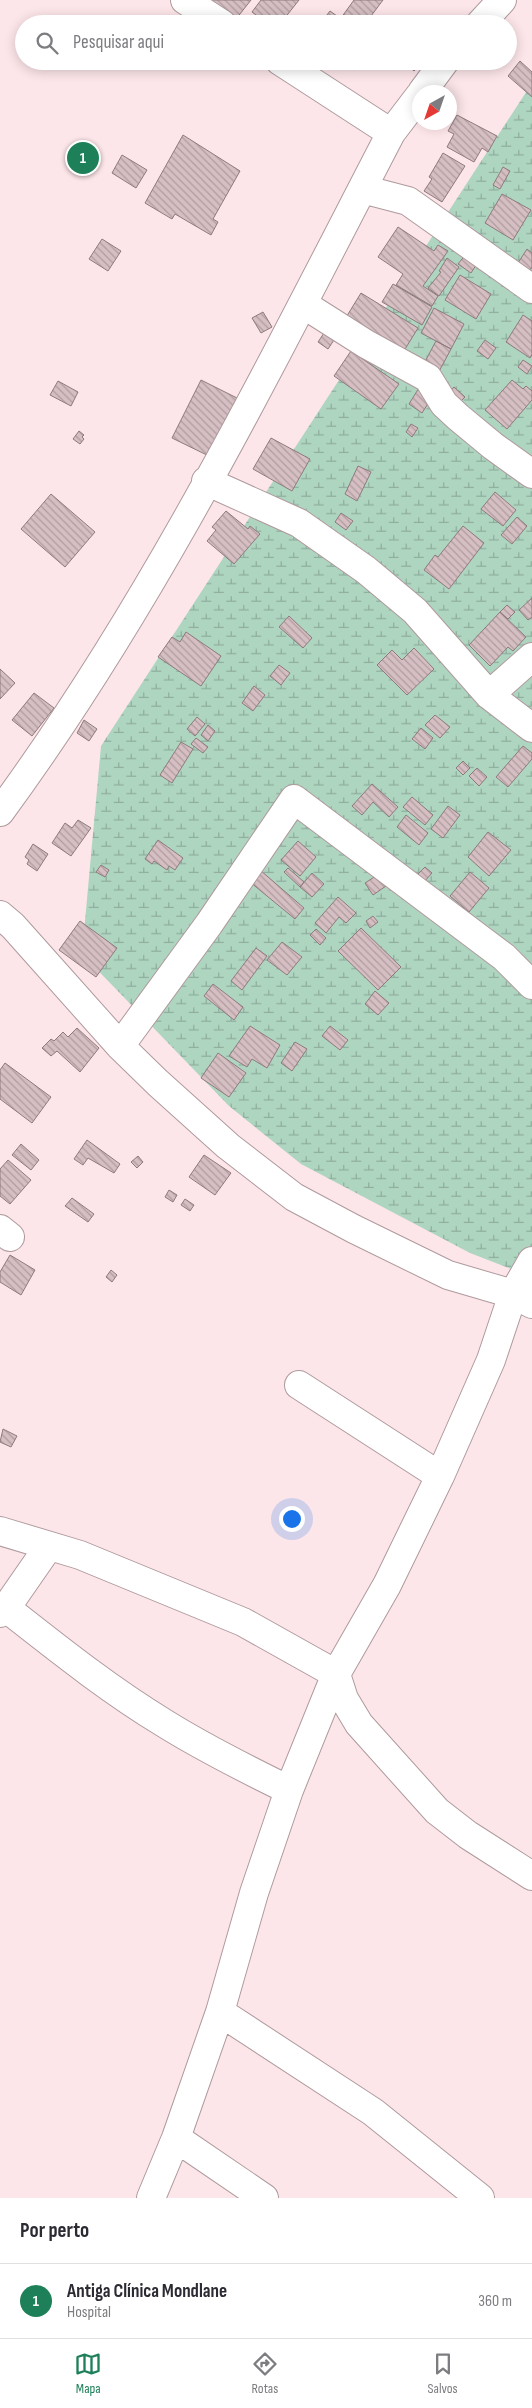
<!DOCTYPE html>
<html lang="pt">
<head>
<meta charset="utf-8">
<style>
  body { margin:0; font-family:"Sofia Sans Condensed",sans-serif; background:#f7f7f7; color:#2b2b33 }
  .compass { position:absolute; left:412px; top:85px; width:45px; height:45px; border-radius:50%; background:#fff; box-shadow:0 2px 12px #0003; rotate:220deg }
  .you { position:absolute; left:291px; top:1518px; width:18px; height:18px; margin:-12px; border:4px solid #fff; border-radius:50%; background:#1a73e8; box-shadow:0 0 0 8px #1a73e833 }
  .badge { display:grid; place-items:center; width:32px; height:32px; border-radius:50%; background:#1e8059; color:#fff; font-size:16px; font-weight:700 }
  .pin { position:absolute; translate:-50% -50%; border:2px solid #fff; box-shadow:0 1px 5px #0006 }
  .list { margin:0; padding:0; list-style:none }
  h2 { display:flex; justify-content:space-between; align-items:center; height:65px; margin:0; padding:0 20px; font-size:21px }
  h2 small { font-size:16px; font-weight:400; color:#7c7c81 }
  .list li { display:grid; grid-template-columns:32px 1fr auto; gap:15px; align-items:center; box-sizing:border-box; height:75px; padding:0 20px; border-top:1px solid #e1e1e2 }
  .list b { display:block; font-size:19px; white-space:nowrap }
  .list p { margin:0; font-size:16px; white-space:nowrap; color:#7c7c81 }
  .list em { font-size:16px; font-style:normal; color:#7c7c81 }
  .icon { flex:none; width:28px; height:28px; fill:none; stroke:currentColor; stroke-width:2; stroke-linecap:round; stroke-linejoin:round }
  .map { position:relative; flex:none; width:532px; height:2198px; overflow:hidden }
  .search { position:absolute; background:#fff; box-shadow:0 2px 12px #0003; left:15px; right:15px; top:15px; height:55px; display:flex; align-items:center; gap:12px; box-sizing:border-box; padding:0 18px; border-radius:28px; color:#7c7c81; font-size:19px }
  .sheet { height:140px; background:#fff }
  nav { display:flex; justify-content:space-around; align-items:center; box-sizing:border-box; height:70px; border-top:1px solid #e1e1e2; background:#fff; font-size:14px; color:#7c7c81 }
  nav a { display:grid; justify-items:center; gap:2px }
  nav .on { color:#1e8059 }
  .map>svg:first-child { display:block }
</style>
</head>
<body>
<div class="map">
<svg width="532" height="2198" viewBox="0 0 532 2198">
  <defs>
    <pattern id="wetland-marsh" width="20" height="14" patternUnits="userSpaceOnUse" patternTransform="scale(1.25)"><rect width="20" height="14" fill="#aed5c0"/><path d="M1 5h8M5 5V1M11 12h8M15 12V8" fill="none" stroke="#8fae9d"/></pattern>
    <pattern id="building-back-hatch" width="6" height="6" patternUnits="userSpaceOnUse" patternTransform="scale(1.25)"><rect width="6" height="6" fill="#d6bfc3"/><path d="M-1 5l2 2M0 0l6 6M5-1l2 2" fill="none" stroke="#af9ca0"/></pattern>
  </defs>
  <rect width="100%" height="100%" fill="#fde6ea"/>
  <path fill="url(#wetland-marsh)" d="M532,83V1277L470,1253L301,1164L229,1106L82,954L101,746Z"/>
  <path fill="url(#building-back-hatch)" stroke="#8e7a7d" d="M212,0H251L236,19L222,8L209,3Z
    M261,0H299L280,24H268L252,12Z
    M354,0H383L365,24H349L341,18Z
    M330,11L341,19L337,24H320Z
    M344,61H361L355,70Z
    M403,61H422L414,71Z
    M520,61L532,72V97L508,76Z
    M457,115L497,136L488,152L482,148L474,162L447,147L454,134L448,131Z
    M183,135L240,171L213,219L218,222L211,235L175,214L172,219L145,203Z
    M443,153L465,166L442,202L424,191L432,179L429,177Z
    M122,155L147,170L136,188L112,173Z
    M503,167L510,171L500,189L493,185Z
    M502,194L531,210L513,240L485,223Z
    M398,227L434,251L438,245L448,251L423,286L438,296L432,306L396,285L403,274L378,257Z
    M102,239L121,251L108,271L89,259Z
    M527,249L532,253V267L529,271L518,263Z
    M466,254L478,262L471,273L458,264Z
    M447,258L459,267L439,296L428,288L441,272L439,271Z
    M460,275L491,294L476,319L445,300Z
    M393,284L432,307L422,325L382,302Z
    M361,293L418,328L402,354L345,319Z
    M434,308L464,324L451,349L421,333Z
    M263,312L272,327L261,333L252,318Z
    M523,315L532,321V354L530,358L506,342Z
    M328,327L338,334L328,349L318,342Z
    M485,340L496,348L488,359L477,351Z
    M436,341L451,349L436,377L421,369Z
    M351,351L399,384L381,409L334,376Z
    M523,360L532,366L527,374L518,367Z
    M201,380L241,400L213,458L172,438Z
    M512,380L523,389L526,386L532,391V400L507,429L485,410Z
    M58,381L78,392L71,406L50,395Z
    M422,383L431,388L424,399L429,402L422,413L409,404Z
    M454,387L465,397L458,404L448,394Z
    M411,424L418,428L412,437L406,432Z
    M79,431L84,435L82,437L84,439L80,444L73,439Z
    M271,438L310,459L292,491L253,469Z
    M358,466L371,472L357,501L345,494Z
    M495,492L516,510L503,526L481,509Z
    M51,494L95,532L65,567L21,529Z
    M226,511L248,529L250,526L260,534L234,564L207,541L216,530L212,527Z
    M341,513L353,521L346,530L335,522Z
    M517,517L527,526L512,544L501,535Z
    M463,526L484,543L449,589L424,570L435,555L438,557Z
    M532,598V617L528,620L519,610Z
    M507,605L515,612L508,619L500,612Z
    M500,612L526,637L513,651L508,647L490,666L469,645Z
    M289,616L312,638L303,648L279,627Z
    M186,632L221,656L201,686L158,657L172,637L180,642Z
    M414,648L434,669L407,695L377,665L392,650L402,660Z
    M279,665L290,673L281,685L270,676Z
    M0,669L15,683L0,699Z
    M254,686L265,695L253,711L242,703Z
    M34,693L54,708L32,736L12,720Z
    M435,715L450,727L440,738L425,725Z
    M197,717L205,724L195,736L187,729Z
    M84,720L97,729L89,741L77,733Z
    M208,725L215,731L208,741L201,735Z
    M421,728L433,738L425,749L412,739Z
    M196,738L208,747L203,753L191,744Z
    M181,742L193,749L172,783L160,775Z
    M523,746L532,753V759L508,787L496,777Z
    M463,761L470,768L463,775L456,768Z
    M477,768L487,777L479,786L469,776Z
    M372,784L398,807L389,817L373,802L362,815L352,806Z
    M412,797L433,815L425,825L403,807Z
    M448,806L460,815L443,838L431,829Z
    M406,815L428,833L419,845L397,827Z
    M78,820L91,828L71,856L52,843L65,823L72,828Z
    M488,832L511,850L489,876L468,857Z
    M158,840L183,858L175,870L169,866L167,870L154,861L152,864L145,859Z
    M298,841L316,857L300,876L281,860Z
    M33,844L48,854L37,871L27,864L29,860L25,857Z
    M101,865L109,870L105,877L96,872Z
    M425,867L432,873L423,883L416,876Z
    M288,868L304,882L300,887L284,872Z
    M260,870L304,908L295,919L250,882Z
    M470,872L489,888L469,912L450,896Z
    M312,873L324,884L312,897L300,887Z
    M379,874L386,886L373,895L365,883Z
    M338,897L356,913L346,923L339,917L326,933L315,923Z
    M373,916L378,922L370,928L366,921Z
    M80,921L117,948L96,977L59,950Z
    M361,928L401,967L378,990L338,951Z
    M316,929L326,938L320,945L310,935Z
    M282,942L302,957L287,975L267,960Z
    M256,948L267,956L242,990L231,981Z
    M213,984L243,1007L234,1020L204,996Z
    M375,991L389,1003L378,1015L365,1004Z
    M250,1026L280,1045L267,1068L252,1059L247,1067L229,1056Z
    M330,1026L348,1040L340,1050L322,1036Z
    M77,1028L99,1048L80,1072L57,1051L51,1056L42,1048L51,1039L54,1041L63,1032L68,1037Z
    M295,1042L307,1049L292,1071L281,1063Z
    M218,1053L246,1073L229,1097L201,1078Z
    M5,1063L51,1097L32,1123L0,1099V1070Z
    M87,1140L120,1164L114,1173L88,1158L83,1165L74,1159Z
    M21,1144L39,1160L31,1170L12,1155Z
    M204,1155L231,1173L215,1195L189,1177Z
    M138,1156L143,1162L137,1168L131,1162Z
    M8,1160L31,1180L10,1204L0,1196V1169Z
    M169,1190L177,1195L173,1202L165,1197Z
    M72,1198L94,1214L88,1222L65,1206Z
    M185,1199L194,1205L190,1211L181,1205Z
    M10,1255L35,1270L21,1295L0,1282V1272Z
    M111,1270L117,1275L112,1282L106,1277Z
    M3,1429L17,1436L11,1447L0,1442Z"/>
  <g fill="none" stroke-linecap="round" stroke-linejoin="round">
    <g stroke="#af9a9d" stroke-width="30">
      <path id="minor" d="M185,0L222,24
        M480,24L502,0
        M280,61L391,133
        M422,92L445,61
        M362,189L408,201L532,289
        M303,304L366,344L428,378L444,404L458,417L493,446L532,474
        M206,481L299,523L366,570L415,611L489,695L532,728
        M489,695L532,657
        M0,812C155,601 271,364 391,133L420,95
        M0,915L13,926L120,1046L158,1083L228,1146L294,1197L354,1229L448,1275L513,1294L532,1304
        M120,1046L209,924L294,799L504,957L532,985
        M0,1229L10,1237
        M299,1385L440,1476
        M0,1531L80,1555L243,1622L336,1674L344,1699L359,1724L437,1811L468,1835L532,1876
        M6,1608C57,1648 108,1689 164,1723C204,1748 246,1769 289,1790
        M0,1613L6,1608L49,1546
        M220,2012L373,2112L480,2198
        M176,2138L264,2198
        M151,2198L176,2138L220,2012L254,1893L289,1790L336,1674L387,1585L440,1476L491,1360L513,1294L532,1261"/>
    </g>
    <use href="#minor" stroke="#fff" stroke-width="28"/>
  </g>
</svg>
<svg class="compass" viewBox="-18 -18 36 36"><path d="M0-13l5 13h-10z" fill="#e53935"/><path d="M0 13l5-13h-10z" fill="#7c7c81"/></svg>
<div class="you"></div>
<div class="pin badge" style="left:83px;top:158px">1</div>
<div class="search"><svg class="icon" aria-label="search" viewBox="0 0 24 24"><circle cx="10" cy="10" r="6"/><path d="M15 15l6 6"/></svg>Pesquisar aqui</div>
</div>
<section class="sheet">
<h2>Por perto<small></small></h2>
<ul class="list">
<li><span class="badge">1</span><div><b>Antiga Clínica Mondlane</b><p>Hospital</p></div><em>360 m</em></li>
</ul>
</section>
<nav>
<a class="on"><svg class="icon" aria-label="map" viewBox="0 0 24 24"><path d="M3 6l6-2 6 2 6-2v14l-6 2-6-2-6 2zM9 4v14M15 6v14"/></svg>Mapa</a>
<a><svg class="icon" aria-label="directions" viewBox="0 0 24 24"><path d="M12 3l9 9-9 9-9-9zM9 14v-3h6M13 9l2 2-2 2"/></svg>Rotas</a>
<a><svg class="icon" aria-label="saved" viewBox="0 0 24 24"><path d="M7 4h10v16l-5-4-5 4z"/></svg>Salvos</a>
</nav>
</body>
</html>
